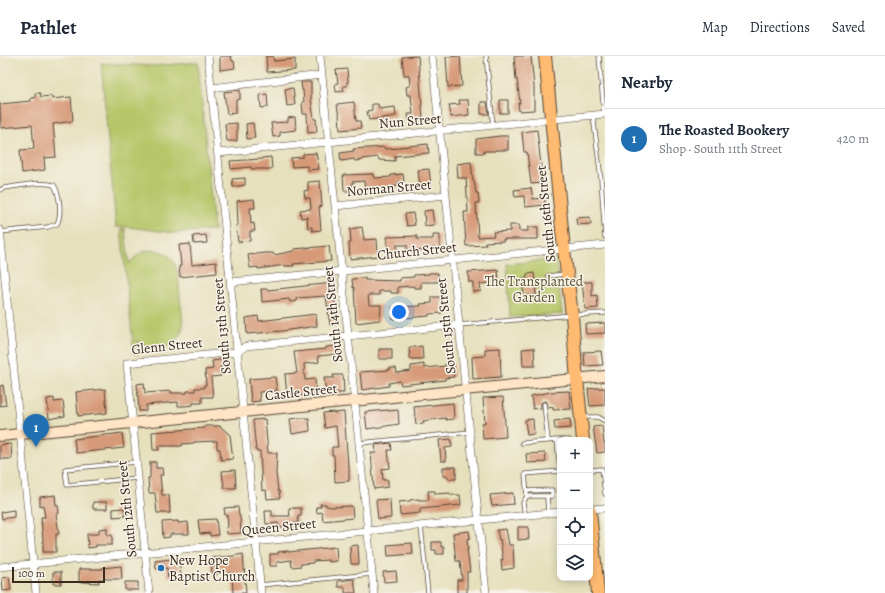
<!DOCTYPE html>
<html lang="en">
<head>
<meta charset="utf-8">
<style>
  body { margin:0; font-family:Alegreya,serif; background:#f6f6f7; color:#1f2937 }
  .controls { position:absolute; right:12px; bottom:12px; display:grid; overflow:hidden; border-radius:8px; box-shadow:0 2px 10px #0003 }
  .controls button { width:36px; height:36px; display:grid; place-items:center; padding:0; border:0; border-bottom:1px solid #e0e1e3; background:#fff; color:#1f2937; font:20px sans-serif }
  .scale { position:absolute; left:12px; bottom:10px; width:93px; box-sizing:border-box; padding-left:4px; border:2px solid #3b2a1e; border-top:0; font-size:11px; line-height:14px; white-space:nowrap; color:#3b2a1e; -webkit-text-stroke:3px #f7f3e8; paint-order:stroke }
  .you { position:absolute; left:399px; top:256px; width:14px; height:14px; margin:-10px; border:3px solid #fff; border-radius:50%; background:#1a73e8; box-shadow:0 0 0 6px #1a73e833 }
  .badge { display:grid; place-items:center; width:26px; height:26px; border-radius:50%; background:#1f6fb2; color:#fff; font-size:13px; font-weight:700 }
  .pin { position:absolute; translate:-50% -33px; filter:drop-shadow(0 1px 2px #0008) }
  .pin::after { content:''; position:absolute; top:21px; width:14px; height:12px; background:inherit; clip-path:polygon(0 0,100% 0,50% 100%) }
  .list { margin:0; padding:0; list-style:none }
  h2 { display:flex; justify-content:space-between; align-items:center; height:52px; margin:0; padding:0 16px; font-size:17px }
  h2 small { font-size:13px; font-weight:400; color:#747a83 }
  .list li { display:grid; grid-template-columns:26px 1fr auto; gap:12px; align-items:center; box-sizing:border-box; height:60px; padding:0 16px; border-top:1px solid #e0e1e3 }
  .list b { display:block; font-size:15px; white-space:nowrap }
  .list p { margin:0; font-size:13px; white-space:nowrap; color:#747a83 }
  .list em { font-size:13px; font-style:normal; color:#747a83 }
  .icon { flex:none; width:22px; height:22px; fill:none; stroke:currentColor; stroke-width:2; stroke-linecap:round; stroke-linejoin:round }
  .map { position:relative; flex:none; width:605px; height:537px; overflow:hidden }
  header { display:flex; align-items:center; gap:24px; box-sizing:border-box; height:56px; padding:0 20px; background:#fff; border-bottom:1px solid #e0e1e3 }
  header strong { font-size:19px }
  nav { display:flex; gap:22px; margin-inline-start:auto; font-size:14px }
  main { display:flex }
  aside { flex:1; background:#fff }
  .map>svg:first-child { display:block }
</style>
</head>
<body>
<header>
<strong>Pathlet</strong>
<nav><a>Map</a><a>Directions</a><a>Saved</a></nav>
</header>
<main>
<div class="map">
<svg width="605" height="537" viewBox="0 0 605 537">
  <rect width="100%" height="100%" fill="#f7f3e8"/>
  <filter id="ink" filterUnits="userSpaceOnUse"><feTurbulence type="fractalNoise" baseFrequency=".025" numOctaves="2"/><feDisplacementMap in="SourceGraphic" scale="8" xChannelSelector="R" yChannelSelector="G"/><feConvolveMatrix kernelMatrix="1 2 1 2 8 2 1 2 1" color-interpolation-filters="sRGB"/></filter>
  <filter id="wash" filterUnits="userSpaceOnUse"><feTurbulence type="fractalNoise" baseFrequency=".012" numOctaves="4" result="noise"/><feDisplacementMap in="SourceGraphic" scale="16" xChannelSelector="R" yChannelSelector="G"/><feGaussianBlur stdDeviation="0.9" result="paint"/><feColorMatrix in="noise" values="0 0 0 0 0 0 0 0 0 0 0 0 0 0 0 0 0 1.4 0 .05"/><feComposite in="paint" operator="in"/></filter>
  <g filter="url(#wash)">
    <rect width="100%" height="100%" fill="#e6e0bd"/>
    <path fill="#b6c668" stroke="#787843" d="M198,6L214,174L174,177L130,171H116L101,7L154,10Z
      M121,173H125L129,208C134,201 142,194 152,194C180,195 178,222 180,242C181,251 183,261 183,270C178,294 153,299 137,284L138,298H134Z
      M556,203L562,258L510,261L507,208Z"/>
    <g id="blocks">
      <path fill="#d79a78" d="M220,0H231L232,5H234L235,12L220,14Z
        M266,0H273L274,5L295,3V14L267,16Z
        M418,0L423,63L409,64L408,58H413L411,39H407L406,31L410,30L409,19H404L402,1Z
        M460,0L462,30L448,31L446,1Z
        M514,0H531L534,31V54L519,55L518,47H520L517,23L516,24Z
        M347,13L348,26H347V30H343L344,35L336,36L335,28L338,27L336,14Z
        M301,26H311V43L314,63H316L317,76L308,77L307,58H303L302,46H304L303,34H302Z
        M293,32L295,49L287,50L285,33Z
        M240,34V43L236,44V57L227,58L224,36Z
        M35,37H40L41,41L52,40V43L71,41L73,65L53,68L56,101L44,102L45,114L22,117L20,94L34,93L32,69L1,72L0,48L31,45V42H35Z
        M267,38L268,51L261,52L260,39Z
        M459,44H468L469,59L451,61L449,49L460,48Z
        M500,44H508V57H500Z
        M354,46L356,65H360L361,72L340,74L339,56H338L337,48Z
        M481,46H487L489,58H481Z
        M372,48H378L379,53L395,51L396,60L369,64L367,55L372,54Z
        M295,61L296,74L280,76V80L273,81L271,67L288,66V62Z
        M237,67V85H227L225,68Z
        M253,67L255,82L247,83L246,68Z
        M537,74L543,127L531,128L527,96H524L522,76Z
        M500,80H508V94H495V95H484V97H476V83Z
        M428,88L429,97L395,100V105L379,104L378,101L362,103L363,104L355,105L354,103L341,105L340,97L354,95L353,93L384,91L385,93L399,92V91Z
        M316,97L319,113L308,114L307,110L292,111L291,102L303,101V98Z
        M271,101L272,113H252L251,111L231,113L230,105L262,103V102Z
        M471,106L473,125H474L476,137H478L479,147H476L478,181L494,180L493,176L510,175V169H519V175H528V171H538V183H503L504,185L485,186L486,189L466,190L464,156H468L466,122H458L457,108Z
        M429,113L431,129L420,130L418,114Z
        M373,118L374,122L391,121V119L403,118L404,126H398V130L389,131V134H365L364,125L352,126L353,135H344L343,119Z
        M245,122V129L233,131L232,123Z
        M320,125L322,150L319,151L321,174L312,175V171L308,172L307,161L301,162L300,154L311,153L310,142H305L304,135L308,134V126Z
        M531,132L533,143L545,142V149L525,151L524,140L515,141L514,134Z
        M254,143L255,152H250L251,168L254,167L255,175H250V185L238,186L236,169H238L237,145Z
        M432,154L434,169L425,170L424,155Z
        M413,157L415,169L407,170L405,158Z
        M590,161L591,168L577,169L576,162Z
        M362,171L364,184L377,183L378,200L350,203L349,187H351L350,173Z
        M206,179L207,187L194,188L193,180Z
        M433,179H440V192H431V195L407,194V189H397V197L388,198L387,181L417,180V183H433Z
        M190,188L192,209L216,206L217,217L180,221L179,210H181L179,189Z
        M329,190L331,205L293,208L294,210H285V209L258,213V211L250,212L248,199L264,197H273L274,199L294,195V193Z
        M498,214L499,226L480,228L481,235L473,236V226H469L468,216Z
        M429,217H438V226H421V232H414V230L398,231V237H391V235H379V239H368L369,249H381L380,264L356,267L354,231L353,232L352,223L365,222V224L400,225V222L414,221V219L429,218Z
        M534,217L536,239L524,240L522,222H527V218Z
        M582,226H592V240L597,239L598,252L585,253Z
        M333,227L337,268L330,269L326,240L296,242L297,245L290,246L289,243L262,246L261,233H268V234Z
        M432,241H441L442,257L429,258V260L393,263L392,251L421,250L420,248L432,247Z
        M316,258L317,270L282,275L247,278L246,262L258,260L259,265Z
        M605,267V277L586,278L585,268Z
        M338,290L339,298L318,300L319,306L304,308L305,324L315,323L316,338L287,341L285,318L297,317L294,296L326,293V291Z
        M422,290L423,303H410L409,292Z
        M500,292L501,321L473,323L472,301L485,300V293Z
        M534,292L535,310H523L522,293Z
        M379,293H392V303H379Z
        M601,295L603,309L585,310L584,296Z
        M227,303V310L220,311L221,320L211,321L213,341H202V347H193V349L185,350H178V346L146,349V355H139L137,328L144,327L145,337L171,335V337H187V335H195V332H204V329H206L205,314L213,313L212,305Z
        M453,307L454,321L445,322V324L401,329L400,325L389,327V330L362,334L360,316L390,314L389,312H396L397,317L411,315V310L424,308V312L446,310L445,308Z
        M333,319H343L344,337H326L324,322H334Z
        M275,321L277,335L259,336L260,345L251,346L249,323Z
        M3,329L6,349L0,350V330Z
        M596,332H605V349L590,350L588,333Z
        M105,333L107,357L78,360L76,336Z
        M569,335L571,353L553,354V351L548,352L547,346L544,345L541,347V352L533,353L531,340L551,336Z
        M503,341L506,381L483,383L482,367H485L483,342Z
        M54,342V346L63,345L65,360L49,363L47,343Z
        M453,347L454,363L446,364V362L423,365L424,367L416,368L414,351Z
        M388,354V355L398,354L399,368L367,373L365,356Z
        M334,356V357L344,356L348,409H349V425L335,426L334,399H332V391H338L336,370L325,372L323,357Z
        M299,362H309L310,375L292,378L290,363Z
        M265,363L268,397H277L276,417L278,435H279L280,442L267,443L266,434L262,435L260,395H256L253,364Z
        M533,363L534,378L527,379L525,364Z
        M570,363L571,372L555,373L554,365Z
        M205,370H220L230,379L233,403L221,404L220,393H217V385L194,386V387L182,388V390H158L159,394H153L152,376L205,372Z
        M602,370L604,387H605V396L597,397L593,371Z
        M122,377L124,392L76,397L74,383Z
        M451,383L452,391L445,392L446,405H441L439,384Z
        M391,387L392,394H388L390,412L382,413L383,424H388V431L374,433L371,397H376L375,389Z
        M11,388L12,403H0V389Z
        M545,397L546,406L527,407L526,398Z
        M150,406H156V412H162L163,419H160L162,439H169L170,457H157L155,437H149L148,422H150Z
        M443,411H456V423H448V420H443Z
        M235,414L236,432H224L222,415Z
        M428,435H435V438L450,437V439H460L461,449L420,453V457L400,459L399,446L410,445V444L419,443V444H429Z
        M513,437L514,448L492,450L490,439Z
        M55,439L56,449H58L59,457L56,458L59,478H56V496H43V484L41,461H45L43,449L40,450V441Z
        M390,443L391,462L378,463L376,444Z
        M93,446H107V453H93Z
        M320,448H326V450L332,451L352,450L353,462L323,465L322,456L317,457L316,451H321Z
        M238,451L239,460H240L241,477L227,478L226,471H228L227,459H225L224,452Z
        M124,452L125,460L113,461V453Z
        M289,452H301V460H298V467L285,468V471H279L278,467L266,468L265,455H272V460H290Z
        M14,454V461L2,463L1,456Z
        M216,463L218,479L210,480V477L200,478L198,464Z
        M178,465V467L188,466L189,478H170V481L163,482L162,466Z
        M518,471H528L529,483L518,484Z
        M107,472V479H112V489H96V491L88,492L87,478H99V473Z
        M506,473L509,489H513L514,512L502,514L501,504H503L500,483L499,484L497,474Z
        M469,475L470,482L467,483L468,493H467L470,516H467V537H457V524H462L460,505H456L453,477Z
        M432,486H441V491H444V498H436V494H432Z
        M412,487L413,498L388,500L387,489Z
        M358,489L359,508H351L350,490Z
        M336,491L337,505L329,506V504L313,505V507L301,508V510L292,511L291,504L277,506V510H270V498H278V496L288,495V496Z
        M243,498L246,537H233L232,517L212,518L211,502L233,500Z
        M179,502L181,520L168,521L167,512L156,513L155,505Z
        M121,510L122,523H99V527L79,526V513H102V512Z
        M396,515L397,525L384,526L383,516Z
        M53,516H61V528H53Z
        M9,521L11,534L3,535L2,522Z
        M354,523L356,537H345V531H338V525Z
        M125,526H138V534H125Z"/>
    </g>
  </g>
  <g filter="url(#ink)">
    <use href="#blocks" fill-opacity="0" stroke="#554536" stroke-width="1"/>
    <g fill="none" stroke-linecap="round" stroke-linejoin="round">
      <g stroke="#554536" stroke-width="5">
        <path id="lane" d="M486,0L493,70
          M599,0L604,58
          M593,59L601,123L605,181
          M0,134L4,132C19,130 39,125 54,129C60,139 62,158 57,168L48,171L0,176
          M548,220L565,218
          M459,269L572,259L605,257
          M544,348L548,385
          M582,361H598L605,365
          M557,384H569
          M360,387L470,376
          M522,387L557,384L560,415L525,418L527,440
          M136,406L65,413L67,429L137,422
          M590,414L602,413L605,438
          M547,441L548,457
          M525,459L523,447L527,440H552V434L527,435
          M421,470L428,537
          M260,529L372,518"/>
      </g>
      <g stroke="#554536" stroke-width="8">
        <path id="street" d="M208,0L261,537
          M320,0L374,537
          M432,0L486,537
          M211,32L322,19
          M218,97L605,58
          M335,150L446,139
          M0,174L36,537
          M231,226L605,189
          M590,453L605,452
          M0,511L560,456
          M149,537L127,307L237,296L246,290L459,269"/>
      </g>
      <g stroke="#554536" stroke-width="12">
        <path id="secondary" d="M0,380L605,320"/>
      </g>
      <g stroke="#554536" stroke-width="14">
        <path id="primary" d="M545,0L564,193L572,259L576,312L583,384
          M590,455L598,537"/>
      </g>
      <use href="#lane" stroke="#fff" stroke-width="3.5"/>
      <use href="#street" stroke="#fff" stroke-width="7"/>
      <use href="#secondary" stroke="#ffe4c6" stroke-width="10"/>
      <use href="#primary" stroke="#ffbb71" stroke-width="12"/>
    </g>
  </g>
  <circle fill="#1f6fb2" stroke="#f7f3e8" stroke-width="1.5" cx="161" cy="512" r="4"/>
  <g text-anchor="middle" dominant-baseline="central" stroke-width="3" stroke-linejoin="round" paint-order="stroke">
    <g font-size="14" fill="#3b2a1e" stroke="#f7f3e8">
      <text transform="translate(410 65) rotate(-5)">Nun Street</text>
      <text transform="translate(389 132) rotate(-5)">Norman Street</text>
      <text transform="translate(546 158) rotate(-96)">South 16th Street</text>
      <text transform="translate(417 195) rotate(-6)">Church Street</text>
      <text transform="translate(333 258) rotate(-96)">South 14th Street</text>
      <text transform="translate(222 270) rotate(-95)">South 13th Street</text>
      <text transform="translate(446 270) rotate(-96)">South 15th Street</text>
      <text transform="translate(167 290) rotate(-6)">Glenn Street</text>
      <text transform="translate(301 336) rotate(-6)">Castle Street</text>
      <text transform="translate(127 453) rotate(-96)">South 12th Street</text>
      <text transform="translate(279 471) rotate(-6)">Queen Street</text>
    </g>
    <g font-size="14" fill="#5a5130" stroke="#f7f3e8">
      <text x="534" y="225">The Transplanted<tspan x="534" dy="16">Garden</tspan></text>
    </g>
    <g font-size="14" fill="#3b2a1e" stroke="#f7f3e8" text-anchor="start">
      <text x="169" y="504">New Hope<tspan x="169" dy="16">Baptist Church</tspan></text>
    </g>
  </g>
</svg>
<div class="controls">
<button>+</button>
<button>−</button>
<button><svg class="icon" aria-label="locate" viewBox="0 0 24 24"><circle cx="12" cy="12" r="6"/><path d="M12 2v4M12 18v4M2 12h4M18 12h4"/></svg></button>
<button><svg class="icon" aria-label="layers" viewBox="0 0 24 24"><path d="M12 4l9 5-9 5-9-5zM3 14l9 5 9-5"/></svg></button>
</div>
<div class="scale">100 m</div>
<div class="you"></div>
<div class="pin badge" style="left:36px;top:391px">1</div>
</div>
<aside>
<h2>Nearby<small></small></h2>
<ul class="list">
<li><span class="badge">1</span><div><b>The Roasted Bookery</b><p>Shop · South 11th Street</p></div><em>420 m</em></li>
</ul>
</aside>
</main>
</body>
</html>
